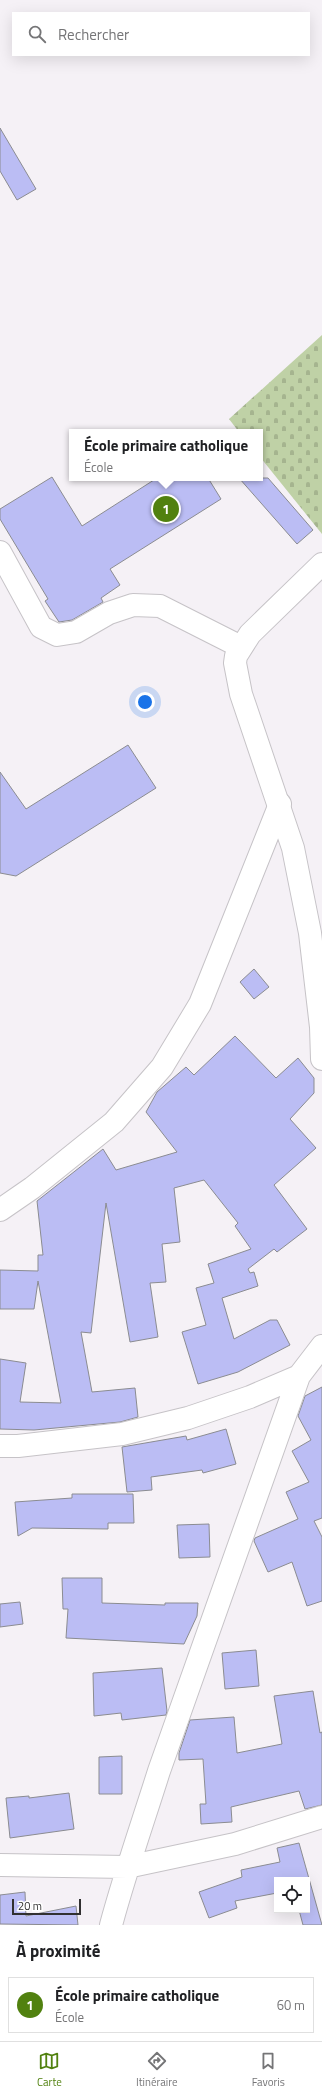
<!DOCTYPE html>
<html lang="fr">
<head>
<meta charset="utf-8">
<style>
  body { margin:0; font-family:"Titillium Web",sans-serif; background:#f6f6f6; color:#202124 }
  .controls { position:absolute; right:12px; bottom:12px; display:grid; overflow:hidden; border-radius:0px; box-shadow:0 4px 16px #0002 }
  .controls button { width:36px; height:36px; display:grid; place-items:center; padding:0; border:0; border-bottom:1px solid #e0e0e0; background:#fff; color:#202124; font:20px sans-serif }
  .scale { position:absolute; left:12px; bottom:10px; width:69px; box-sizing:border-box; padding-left:4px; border:2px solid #313031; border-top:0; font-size:11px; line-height:14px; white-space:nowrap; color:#313031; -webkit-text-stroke:3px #fff; paint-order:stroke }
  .you { position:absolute; left:145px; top:702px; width:14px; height:14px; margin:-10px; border:3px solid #fff; border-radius:50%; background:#1a73e8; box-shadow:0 0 0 6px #1a73e833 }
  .badge { display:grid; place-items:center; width:26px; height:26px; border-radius:50%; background:#51810f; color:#fff; font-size:13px; font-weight:700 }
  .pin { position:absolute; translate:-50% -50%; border:2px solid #fff; box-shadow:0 1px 4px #0006 }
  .popup { position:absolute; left:69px; top:429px; width:194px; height:52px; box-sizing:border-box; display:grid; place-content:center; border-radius:0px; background:#fff; filter:drop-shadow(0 1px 3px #0005); font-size:13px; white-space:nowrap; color:#757577 }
  .popup b { font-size:15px; color:#202124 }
  .popup::after { content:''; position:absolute; left:50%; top:100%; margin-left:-8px; border:8px solid transparent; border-top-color:#fff }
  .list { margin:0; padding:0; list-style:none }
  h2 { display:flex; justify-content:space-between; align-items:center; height:52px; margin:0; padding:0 16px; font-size:17px }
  h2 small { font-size:13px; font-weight:400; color:#757577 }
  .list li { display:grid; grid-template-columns:26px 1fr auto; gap:12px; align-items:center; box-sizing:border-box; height:56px; margin:0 8px 8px; padding:0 8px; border:1px solid #e0e0e0; border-radius:0px }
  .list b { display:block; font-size:15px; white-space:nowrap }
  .list p { margin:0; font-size:13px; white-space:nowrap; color:#757577 }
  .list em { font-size:13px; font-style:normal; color:#757577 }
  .icon { flex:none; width:22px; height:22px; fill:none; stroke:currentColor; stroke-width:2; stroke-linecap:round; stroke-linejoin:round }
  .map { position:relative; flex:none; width:322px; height:1925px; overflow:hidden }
  .search { position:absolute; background:#fff; box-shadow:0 4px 16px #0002; left:12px; right:12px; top:12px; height:44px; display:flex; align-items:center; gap:10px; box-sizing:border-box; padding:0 14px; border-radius:0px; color:#757577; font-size:15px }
  .sheet { height:116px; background:#fff }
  nav { display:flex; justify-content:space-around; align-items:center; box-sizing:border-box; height:56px; border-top:1px solid #e0e0e0; background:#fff; font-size:11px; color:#757577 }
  nav a { display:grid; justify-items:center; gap:2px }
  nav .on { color:#51810f }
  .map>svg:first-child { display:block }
</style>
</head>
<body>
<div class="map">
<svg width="322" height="1925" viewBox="0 0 322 1925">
  <defs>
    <pattern id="cemetery-stones" width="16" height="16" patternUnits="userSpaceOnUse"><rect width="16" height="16" fill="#bfd1a6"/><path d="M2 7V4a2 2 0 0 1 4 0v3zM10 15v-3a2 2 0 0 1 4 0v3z" fill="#a5b48f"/></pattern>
  </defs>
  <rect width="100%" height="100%" fill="#f5f1f6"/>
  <path fill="url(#cemetery-stones)" d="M322,335V534L260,457V432H239L229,419Z"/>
  <path fill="#bbbdf4" stroke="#8b8c91" d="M0,128L36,189L17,200L0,171Z
    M52,477L82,526L157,478H208L221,499L110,569L120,585L101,598L103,602L72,620L59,622L45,601L48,599L0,519V509Z
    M239,478H268L313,530L297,544Z
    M128,745L156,788L16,876L0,873V772L26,809Z
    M254,969L269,987L254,999L240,982Z
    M235,1036L276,1078L298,1058L314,1078V1093L290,1119L316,1148L274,1185L307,1229L277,1252L274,1249L248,1269L250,1273L254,1272L258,1286L222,1298L234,1339L270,1320H277L290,1345L238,1372L198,1384L182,1332L206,1325L196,1288L214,1283L208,1264L251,1249L235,1226L238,1223L204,1180L174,1188L180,1242L162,1244L166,1282L150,1283L158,1337L130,1342L106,1203L91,1333L81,1332L92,1392L135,1388L138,1417L120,1422L34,1430L0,1429V1359L26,1363L20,1402L61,1403L38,1281L34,1309H0V1270L38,1271V1255H43L37,1201L103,1149L116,1170L177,1152L146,1112L157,1092L186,1067L194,1075Z
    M322,1387V1518L314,1521L322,1537V1601L307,1606L292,1562L268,1572L254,1541L255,1538L298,1519L286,1492L309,1482L292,1451L311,1440L298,1416L305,1396Z
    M226,1429L236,1464L203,1473L202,1470L151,1477L152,1490L127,1492L122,1447L186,1436L187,1440Z
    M72,1494H133L134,1523H108V1529L32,1528L18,1536L15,1502L72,1498Z
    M209,1524L210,1557L179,1558L177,1525Z
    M62,1578H102V1603L165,1605V1603H198L197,1616L184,1644L66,1638L68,1609H63Z
    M20,1602L23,1624L0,1627V1604Z
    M256,1650L259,1686L225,1689L222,1653Z
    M162,1668L167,1711L166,1715L122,1720L121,1713L94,1716L93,1673Z
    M313,1691L320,1733L322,1732V1805L305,1809L299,1791L231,1807L232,1822L201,1824L200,1804H206L203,1759L179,1760V1753L190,1720L234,1717L237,1753L282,1744L274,1696Z
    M122,1756V1794H99V1757Z
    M69,1793L74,1829L10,1838L6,1798L29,1796V1798Z
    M299,1843L322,1925H303L299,1910H307V1880H277V1893L235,1901L237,1908L209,1918L199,1892L242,1877L241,1870L280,1862L277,1848Z
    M25,1892L26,1916L76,1906L78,1925L0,1924V1895Z"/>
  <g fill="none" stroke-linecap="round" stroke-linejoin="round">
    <g stroke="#c6c3c7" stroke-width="24">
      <path id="minor" d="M0,552L41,627L57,635L76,632L109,613L133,605L160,606L241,647
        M0,1210L32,1188L114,1122L162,1067L200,1004L280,804
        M0,1446H18L122,1434L188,1418L250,1397L299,1376
        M0,1865L127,1867L235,1844L322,1817
        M111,1925C125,1873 143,1822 159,1771L299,1376L322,1346"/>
    </g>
    <g stroke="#c6c3c7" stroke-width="24">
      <path id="tertiary" d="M322,564L250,634L236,656L235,663L241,694L293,848L310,933L321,1027L322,1059"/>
    </g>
    <use href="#minor" stroke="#fff" stroke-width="22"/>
    <use href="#tertiary" stroke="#fff" stroke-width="22"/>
  </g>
</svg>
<div class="controls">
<button><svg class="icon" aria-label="locate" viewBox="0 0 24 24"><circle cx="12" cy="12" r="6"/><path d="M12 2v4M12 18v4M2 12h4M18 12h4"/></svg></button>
</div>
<div class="scale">20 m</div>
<div class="you"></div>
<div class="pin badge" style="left:166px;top:509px">1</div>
<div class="popup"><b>École primaire catholique</b>École</div>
<div class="search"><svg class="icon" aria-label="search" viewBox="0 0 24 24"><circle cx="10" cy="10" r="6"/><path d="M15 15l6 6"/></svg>Rechercher</div>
</div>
<section class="sheet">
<h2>À proximité<small></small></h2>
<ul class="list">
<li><span class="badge">1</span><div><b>École primaire catholique</b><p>École</p></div><em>60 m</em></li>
</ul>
</section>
<nav>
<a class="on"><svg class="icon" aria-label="map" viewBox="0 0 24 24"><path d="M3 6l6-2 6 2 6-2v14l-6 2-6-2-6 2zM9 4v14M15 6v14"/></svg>Carte</a>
<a><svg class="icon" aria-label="directions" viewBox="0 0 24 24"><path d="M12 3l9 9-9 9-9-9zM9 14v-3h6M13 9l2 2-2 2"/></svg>Itinéraire</a>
<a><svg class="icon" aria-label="saved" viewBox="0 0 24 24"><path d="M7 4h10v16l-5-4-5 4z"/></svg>Favoris</a>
</nav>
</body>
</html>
